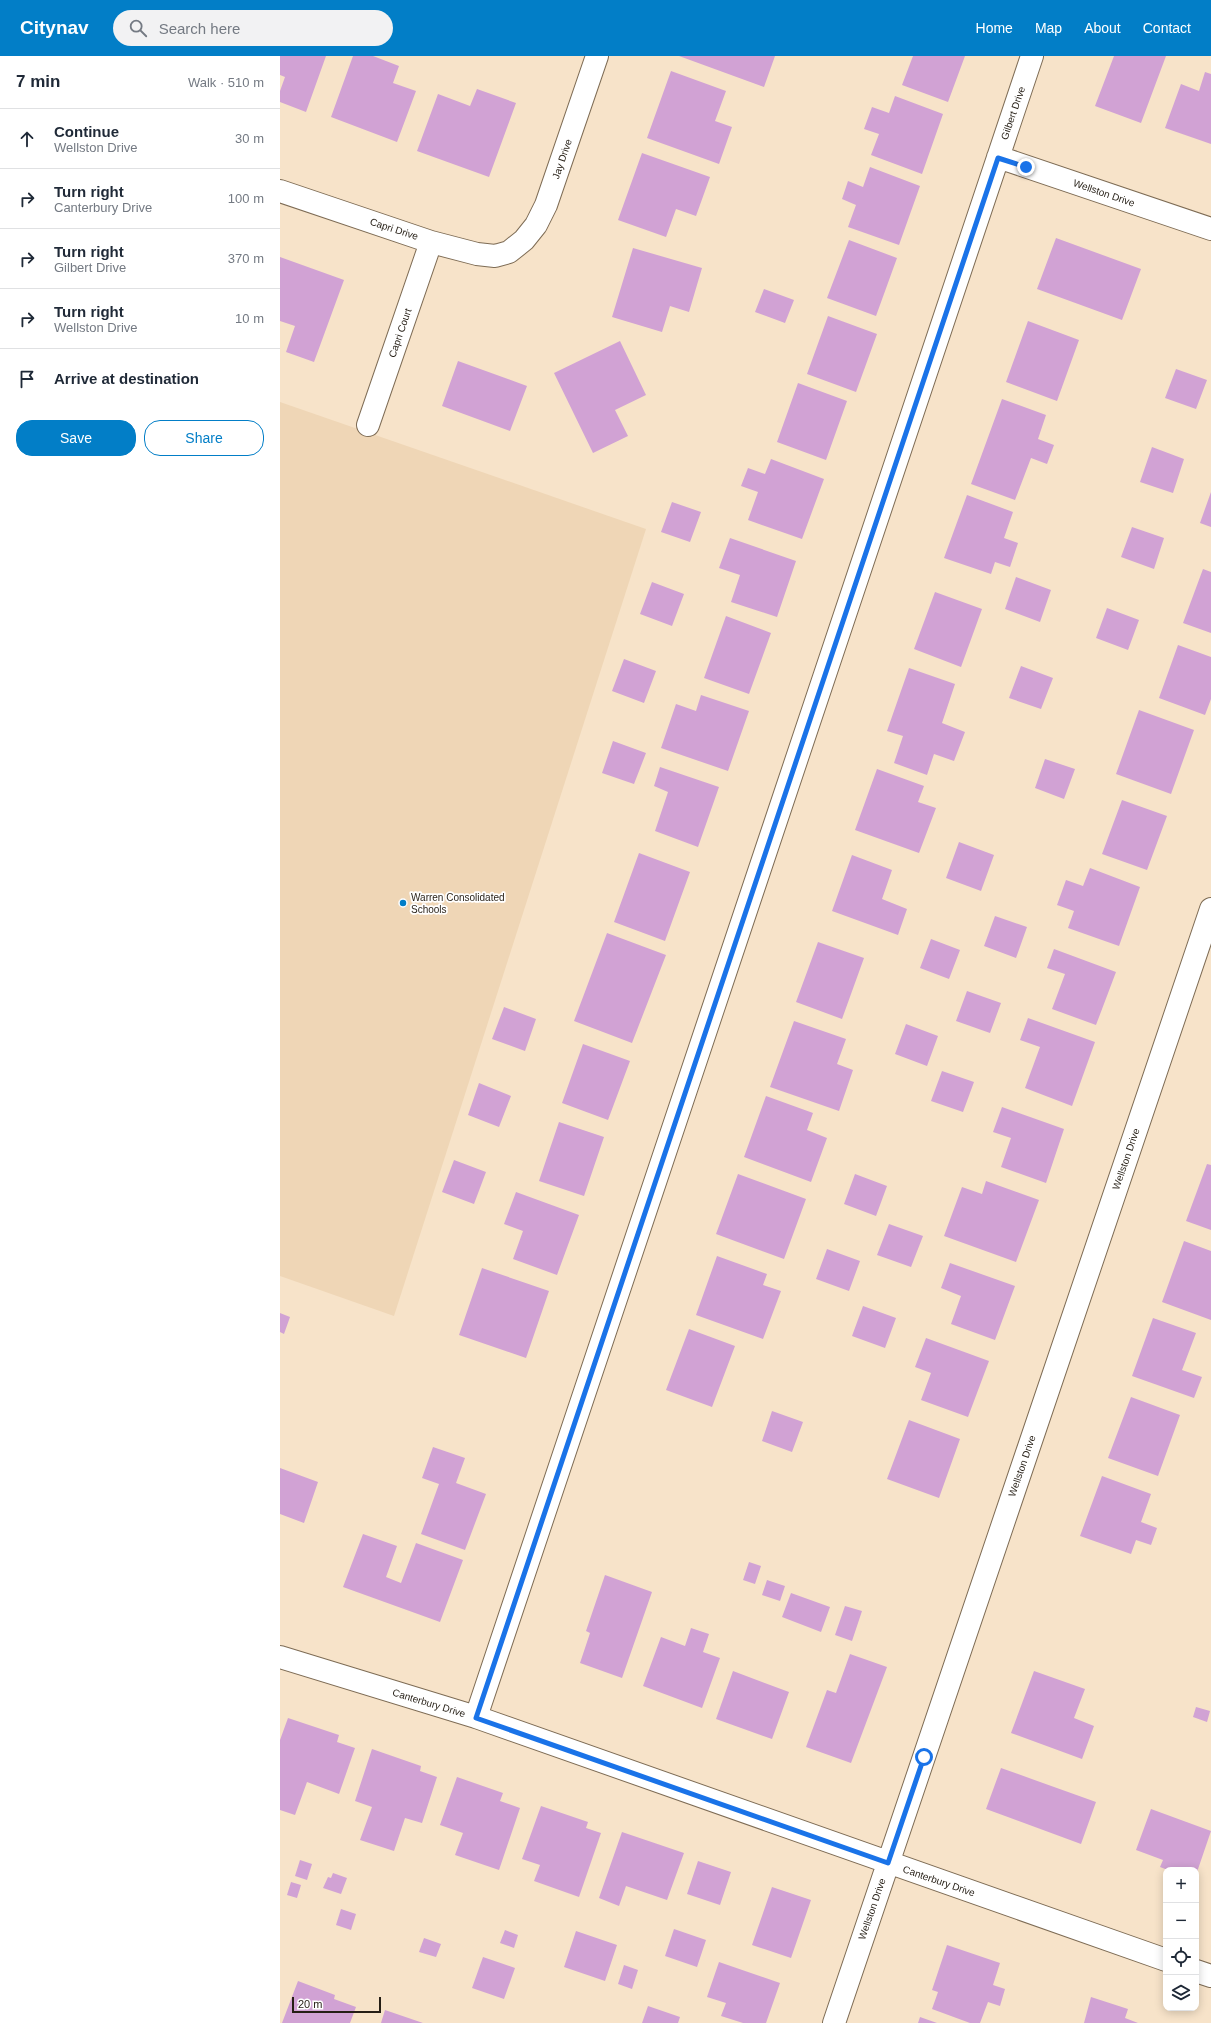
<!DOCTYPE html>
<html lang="en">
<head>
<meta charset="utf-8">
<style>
  body { margin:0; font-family:Helvetica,sans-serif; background:#f2f2f3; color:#1f2937 }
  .controls { position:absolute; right:12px; bottom:12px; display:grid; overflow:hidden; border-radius:8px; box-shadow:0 2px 10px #0003 }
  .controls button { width:36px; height:36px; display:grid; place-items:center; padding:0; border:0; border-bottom:1px solid #e0e1e3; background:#fff; color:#1f2937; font:20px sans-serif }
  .scale { position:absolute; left:12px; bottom:10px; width:89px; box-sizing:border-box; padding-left:4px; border:2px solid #251e15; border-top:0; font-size:11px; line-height:14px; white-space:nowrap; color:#251e15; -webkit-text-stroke:3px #fff; paint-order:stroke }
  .stop { position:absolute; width:12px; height:12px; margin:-9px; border:3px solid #1a73e8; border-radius:50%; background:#fff }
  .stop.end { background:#1a73e8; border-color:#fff; box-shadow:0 1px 4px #0008 }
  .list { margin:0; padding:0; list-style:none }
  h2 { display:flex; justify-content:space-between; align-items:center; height:52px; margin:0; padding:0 16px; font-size:17px }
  h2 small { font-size:13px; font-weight:400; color:#747a83 }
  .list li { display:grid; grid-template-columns:26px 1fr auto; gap:12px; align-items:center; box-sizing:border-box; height:60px; padding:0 16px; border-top:1px solid #e0e1e3 }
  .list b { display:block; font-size:15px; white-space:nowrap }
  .list p { margin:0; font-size:13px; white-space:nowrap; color:#747a83 }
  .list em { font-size:13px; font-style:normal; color:#747a83 }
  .actions { display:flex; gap:8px; padding:12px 16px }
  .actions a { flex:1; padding:9px 0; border:1px solid #027ec7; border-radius:16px; text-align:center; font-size:14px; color:#027ec7 }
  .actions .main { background:#027ec7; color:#fff }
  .icon { flex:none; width:22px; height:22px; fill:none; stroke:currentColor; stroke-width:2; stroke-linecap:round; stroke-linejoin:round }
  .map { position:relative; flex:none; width:931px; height:1967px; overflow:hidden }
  header { display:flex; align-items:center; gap:24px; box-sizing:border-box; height:56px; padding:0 20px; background:#027ec7; color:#fff }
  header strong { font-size:19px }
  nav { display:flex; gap:22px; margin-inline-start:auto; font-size:14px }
  .search { width:280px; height:36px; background:#f2f2f3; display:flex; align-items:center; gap:10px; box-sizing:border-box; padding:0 14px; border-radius:22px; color:#747a83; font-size:15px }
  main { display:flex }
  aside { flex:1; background:#fff }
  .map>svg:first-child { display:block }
</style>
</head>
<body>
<header>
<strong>Citynav</strong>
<div class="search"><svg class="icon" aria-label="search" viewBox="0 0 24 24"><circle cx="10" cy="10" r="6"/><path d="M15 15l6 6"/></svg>Search here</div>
<nav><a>Home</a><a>Map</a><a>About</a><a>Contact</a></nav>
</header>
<main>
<aside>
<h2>7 min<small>Walk · 510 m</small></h2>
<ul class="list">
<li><svg class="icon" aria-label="ahead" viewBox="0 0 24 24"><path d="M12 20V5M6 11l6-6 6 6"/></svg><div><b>Continue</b><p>Wellston Drive</p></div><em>30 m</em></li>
<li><svg class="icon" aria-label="right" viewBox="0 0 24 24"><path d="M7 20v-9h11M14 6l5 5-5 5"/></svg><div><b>Turn right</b><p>Canterbury Drive</p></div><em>100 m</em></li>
<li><svg class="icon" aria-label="right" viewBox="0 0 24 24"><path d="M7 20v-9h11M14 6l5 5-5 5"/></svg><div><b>Turn right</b><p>Gilbert Drive</p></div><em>370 m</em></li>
<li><svg class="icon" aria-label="right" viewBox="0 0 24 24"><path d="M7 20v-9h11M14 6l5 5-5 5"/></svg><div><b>Turn right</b><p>Wellston Drive</p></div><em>10 m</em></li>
<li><svg class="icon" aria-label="arrive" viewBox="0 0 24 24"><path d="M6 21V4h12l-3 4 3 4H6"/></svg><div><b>Arrive at destination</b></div></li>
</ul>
<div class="actions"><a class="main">Save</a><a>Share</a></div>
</aside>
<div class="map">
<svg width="931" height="1967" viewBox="0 0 931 1967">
  <rect width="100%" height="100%" fill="#f7e3c9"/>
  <path fill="#efd6b6" d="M0,346L366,473L114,1260L0,1220Z"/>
  <path fill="#d1a2d4" d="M0,0H46L26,56L0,46V35L5,21L0,19Z
    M73,0H93L119,10L113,27L136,35L117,86L51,61Z
    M399,0H495L484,31Z
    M633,0H685L668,46L622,29Z
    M834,0H886L861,67L815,50Z
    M391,15L446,35L435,65L452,71L439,108L367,82Z
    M925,16L931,18V88L885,72L901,28L919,35Z
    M197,33L236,47L209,121L137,95L158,38L190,50Z
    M615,40L663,58L642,118L591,99L599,78L584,73L592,51L609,57Z
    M362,97L430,121L416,160L396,153L386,181L338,164Z
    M590,111L640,130L619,189L568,171L576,149L562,143L568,125L583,131Z
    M776,182L861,213L842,264L757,233Z
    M569,184L617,202L596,260L547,242Z
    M353,192L422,212L409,256L390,250L382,276L332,261Z
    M0,201L64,224L34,306L6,296L15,270L0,265Z
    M484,233L514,244L505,267L475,256Z
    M548,260L597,278L576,336L527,318Z
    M748,265L799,284L777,345L726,326Z
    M340,285L366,339L335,354L348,380L313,397L274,317Z
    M178,305L247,330L230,375L162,350Z
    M896,313L927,324L916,353L885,342Z
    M518,327L567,345L546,404L497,386Z
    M722,343L766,359L758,383L774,389L767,408L751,402L735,444L691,428Z
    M872,391L904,403L893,437L860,426Z
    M491,403L544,423L522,483L468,464L478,436L461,430L468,412L485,418Z
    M931,436V471L920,467Z
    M687,439L733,456L724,482L738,487L730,511L715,506L711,518L664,502Z
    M392,446L421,456L410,486L381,476Z
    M852,471L884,482L874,513L841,501Z
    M450,482L516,505L497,561L451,546L460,519L439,512Z
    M923,513L931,516V577L903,567Z
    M736,521L771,534L760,566L725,553Z
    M372,526L404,538L392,570L360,558Z
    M655,536L702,553L681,611L634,593Z
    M827,552L859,564L848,594L816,582Z
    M446,560L491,577L469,638L424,622Z
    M898,589L931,601V643L925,659L879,642Z
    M344,603L376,615L364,647L332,635Z
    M741,610L773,622L761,653L729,642Z
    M629,612L675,628L662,667L685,676L674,705L654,698L647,719L614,707L623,680L607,675Z
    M421,639L469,655L448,715L381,692L396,648L416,655Z
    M859,654L914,674L891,738L836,718Z
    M333,685L366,697L354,728L322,717Z
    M765,703L795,713L784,743L755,732Z
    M380,711L439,731L418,791L375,775L388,736L374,730Z
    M597,713L644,730L638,746L656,752L639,797L575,774Z
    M842,744L887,760L867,814L822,798Z
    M679,786L714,799L701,835L666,822Z
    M359,797L410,816L385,885L334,866Z
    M572,799L612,814L602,843L627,853L618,879L552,855Z
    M810,812L860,831L839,890L788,872L794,855L777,849L786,824L803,830Z
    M715,860L747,871L736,902L704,890Z
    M327,877L386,899L352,987L294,965Z
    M651,883L680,894L669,923L640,912Z
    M538,886L584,902L562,963L516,946Z
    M774,893L836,916L816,969L772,953L785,918L767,912Z
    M687,935L721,947L710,977L676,965Z
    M224,951L256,963L245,995L212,983Z
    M748,962L815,986L792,1050L745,1032L760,991L740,984Z
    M514,965L566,983L557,1008L573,1014L559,1055L490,1031Z
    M626,968L658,980L647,1010L615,998Z
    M303,988L350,1005L328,1064L282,1047Z
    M662,1015L694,1026L683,1056L651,1045Z
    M199,1027L231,1040L219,1071L188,1059Z
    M486,1040L533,1057L527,1074L547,1082L531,1126L464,1101Z
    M722,1051L784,1073L766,1127L721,1111L731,1082L713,1076Z
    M279,1066L324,1081L304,1140L259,1125Z
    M174,1104L206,1116L194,1148L162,1136Z
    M927,1108L931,1109V1174L906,1165Z
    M458,1118L526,1143L504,1203L436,1178Z
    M575,1118L607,1130L596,1160L564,1148Z
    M706,1125L759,1144L736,1206L664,1180L682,1131L702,1138Z
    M236,1136L299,1159L277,1219L233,1203L243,1175L224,1168Z
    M609,1168L643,1180L631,1211L597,1199Z
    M904,1185L931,1195V1264L882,1246Z
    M547,1193L580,1205L569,1235L536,1223Z
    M437,1200L487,1218L483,1229L501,1235L483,1283L416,1259Z
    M670,1207L735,1230L715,1284L671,1268L681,1240L661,1232Z
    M202,1212L269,1235L246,1302L179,1279Z
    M583,1250L616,1262L605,1292L572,1280Z
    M0,1257L10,1261L4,1278L0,1276Z
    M873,1262L916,1277L902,1314L922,1321L914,1342L852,1320Z
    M409,1273L455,1290L432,1351L386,1334Z
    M646,1282L709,1305L688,1361L641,1344L651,1317L635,1311Z
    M851,1341L900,1359L878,1420L828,1402Z
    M492,1355L523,1366L512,1396L482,1385Z
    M629,1364L680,1383L659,1442L607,1423Z
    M153,1391L185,1402L176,1427L206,1438L185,1494L141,1478L159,1428L142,1422Z
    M0,1412L38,1426L24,1467L0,1458Z
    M822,1420L871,1438L861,1466L877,1472L871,1489L856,1484L851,1498L800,1480Z
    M83,1478L117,1490L106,1521L121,1527L136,1487L183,1504L160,1566L63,1531Z
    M469,1506L481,1510L475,1528L463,1524Z
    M325,1519L372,1536L342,1622L300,1607L310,1577L306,1575Z
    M487,1524L505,1530L500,1545L482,1539Z
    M511,1537L550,1551L541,1576L502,1561Z
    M565,1550L582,1555L572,1585L555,1579Z
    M411,1572L429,1578L423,1596L440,1602L422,1652L363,1630L381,1581L405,1590Z
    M570,1598L607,1611L571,1707L526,1691L547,1634L556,1637Z
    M453,1615L509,1636L492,1683L436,1663Z
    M754,1615L805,1633L794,1662L814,1670L802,1703L731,1677Z
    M916,1651L930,1655L927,1666L913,1661Z
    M8,1662L59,1679L57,1686L75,1692L59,1738L27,1726L15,1759L0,1754V1684Z
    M92,1693L141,1710L140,1715L157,1721L142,1767L125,1762L114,1795L80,1784L92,1751L75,1745Z
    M721,1712L816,1746L801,1788L706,1753Z
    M177,1721L223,1737L220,1745L240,1752L219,1814L175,1799L183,1777L160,1769Z
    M261,1750L308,1766L306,1772L321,1777L299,1841L254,1825L260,1809L242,1803Z
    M871,1753L931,1775L916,1819V1814H888L880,1811L883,1804L856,1794Z
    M342,1776L404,1797L387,1844L346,1830L339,1850L319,1842Z
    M20,1804L32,1808L27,1824L15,1820Z
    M418,1805L451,1816L440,1849L407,1838Z
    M53,1817L67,1822L61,1838L43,1832L48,1821L51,1822Z
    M11,1826L21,1829L17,1842L7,1839Z
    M492,1831L531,1844L511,1902L472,1889Z
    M61,1853L76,1858L71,1874L56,1869Z
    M394,1873L426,1884L417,1911L385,1900Z
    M225,1874L238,1879L234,1892L220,1887Z
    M296,1875L337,1889L325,1925L284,1911Z
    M144,1882L161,1888L156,1901L139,1896Z
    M667,1889L720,1907L713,1929L725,1933L720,1950L708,1946L700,1967H690L652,1953L658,1936L652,1934Z
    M203,1901L235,1912L224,1943L192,1932Z
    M439,1906L500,1927L486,1967H463L441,1960L446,1947L427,1941Z
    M344,1909L358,1914L352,1933L338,1928Z
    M18,1925L55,1939L54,1943L76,1951L70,1967H2Z
    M811,1941L848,1953L845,1962L858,1967H804Z
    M368,1950L400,1961L398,1967H362Z
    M105,1954L143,1967H101Z
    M640,1961L657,1967H638Z"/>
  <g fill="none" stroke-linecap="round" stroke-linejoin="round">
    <g stroke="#7e6c55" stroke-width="24">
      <path id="minor" d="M718,101L931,173
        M0,135L151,186L197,198L215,200L229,196L244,184L256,169L266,149L317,0
        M88,369L151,186
        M0,1601L196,1661L886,1904
        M196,1661L752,0
        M916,1915L931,1920
        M554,1967L931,853"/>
    </g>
    <use href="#minor" stroke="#fff" stroke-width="22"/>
  </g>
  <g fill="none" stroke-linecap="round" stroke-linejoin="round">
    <path stroke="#1a73e8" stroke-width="5" d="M644,1701L608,1807L196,1662L718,102L746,111"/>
  </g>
  <circle fill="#027ec7" stroke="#fff" stroke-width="1.5" cx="123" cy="847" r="4"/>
  <g text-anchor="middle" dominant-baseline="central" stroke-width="3.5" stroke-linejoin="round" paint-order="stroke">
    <g font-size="10" fill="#251e15" stroke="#fff">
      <text transform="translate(733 57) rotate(-71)">Gilbert Drive</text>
      <text transform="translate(282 103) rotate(-71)">Jay Drive</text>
      <text transform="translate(824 137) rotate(19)">Wellston Drive</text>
      <text transform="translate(114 173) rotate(18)">Capri Drive</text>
      <text transform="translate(120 277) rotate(-71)">Capri Court</text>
      <text transform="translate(846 1103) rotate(-71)">Wellston Drive</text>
      <text transform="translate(742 1410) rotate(-71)">Wellston Drive</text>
      <text transform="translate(149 1647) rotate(17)">Canterbury Drive</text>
      <text transform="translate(659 1825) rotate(19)">Canterbury Drive</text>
      <text transform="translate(592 1853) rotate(-71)">Wellston Drive</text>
    </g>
    <g font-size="10" fill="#251e15" stroke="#fff" text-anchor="start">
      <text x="131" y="841">Warren Consolidated<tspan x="131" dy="12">Schools</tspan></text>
    </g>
  </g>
</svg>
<div class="controls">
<button>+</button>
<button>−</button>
<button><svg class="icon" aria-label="locate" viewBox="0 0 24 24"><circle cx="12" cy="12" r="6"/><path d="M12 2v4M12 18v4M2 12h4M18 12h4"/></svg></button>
<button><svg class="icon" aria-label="layers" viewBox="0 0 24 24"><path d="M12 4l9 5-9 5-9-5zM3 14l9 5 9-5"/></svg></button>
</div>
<div class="scale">20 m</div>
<div class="stop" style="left:644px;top:1701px"></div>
<div class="stop end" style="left:746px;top:111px"></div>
</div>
</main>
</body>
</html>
